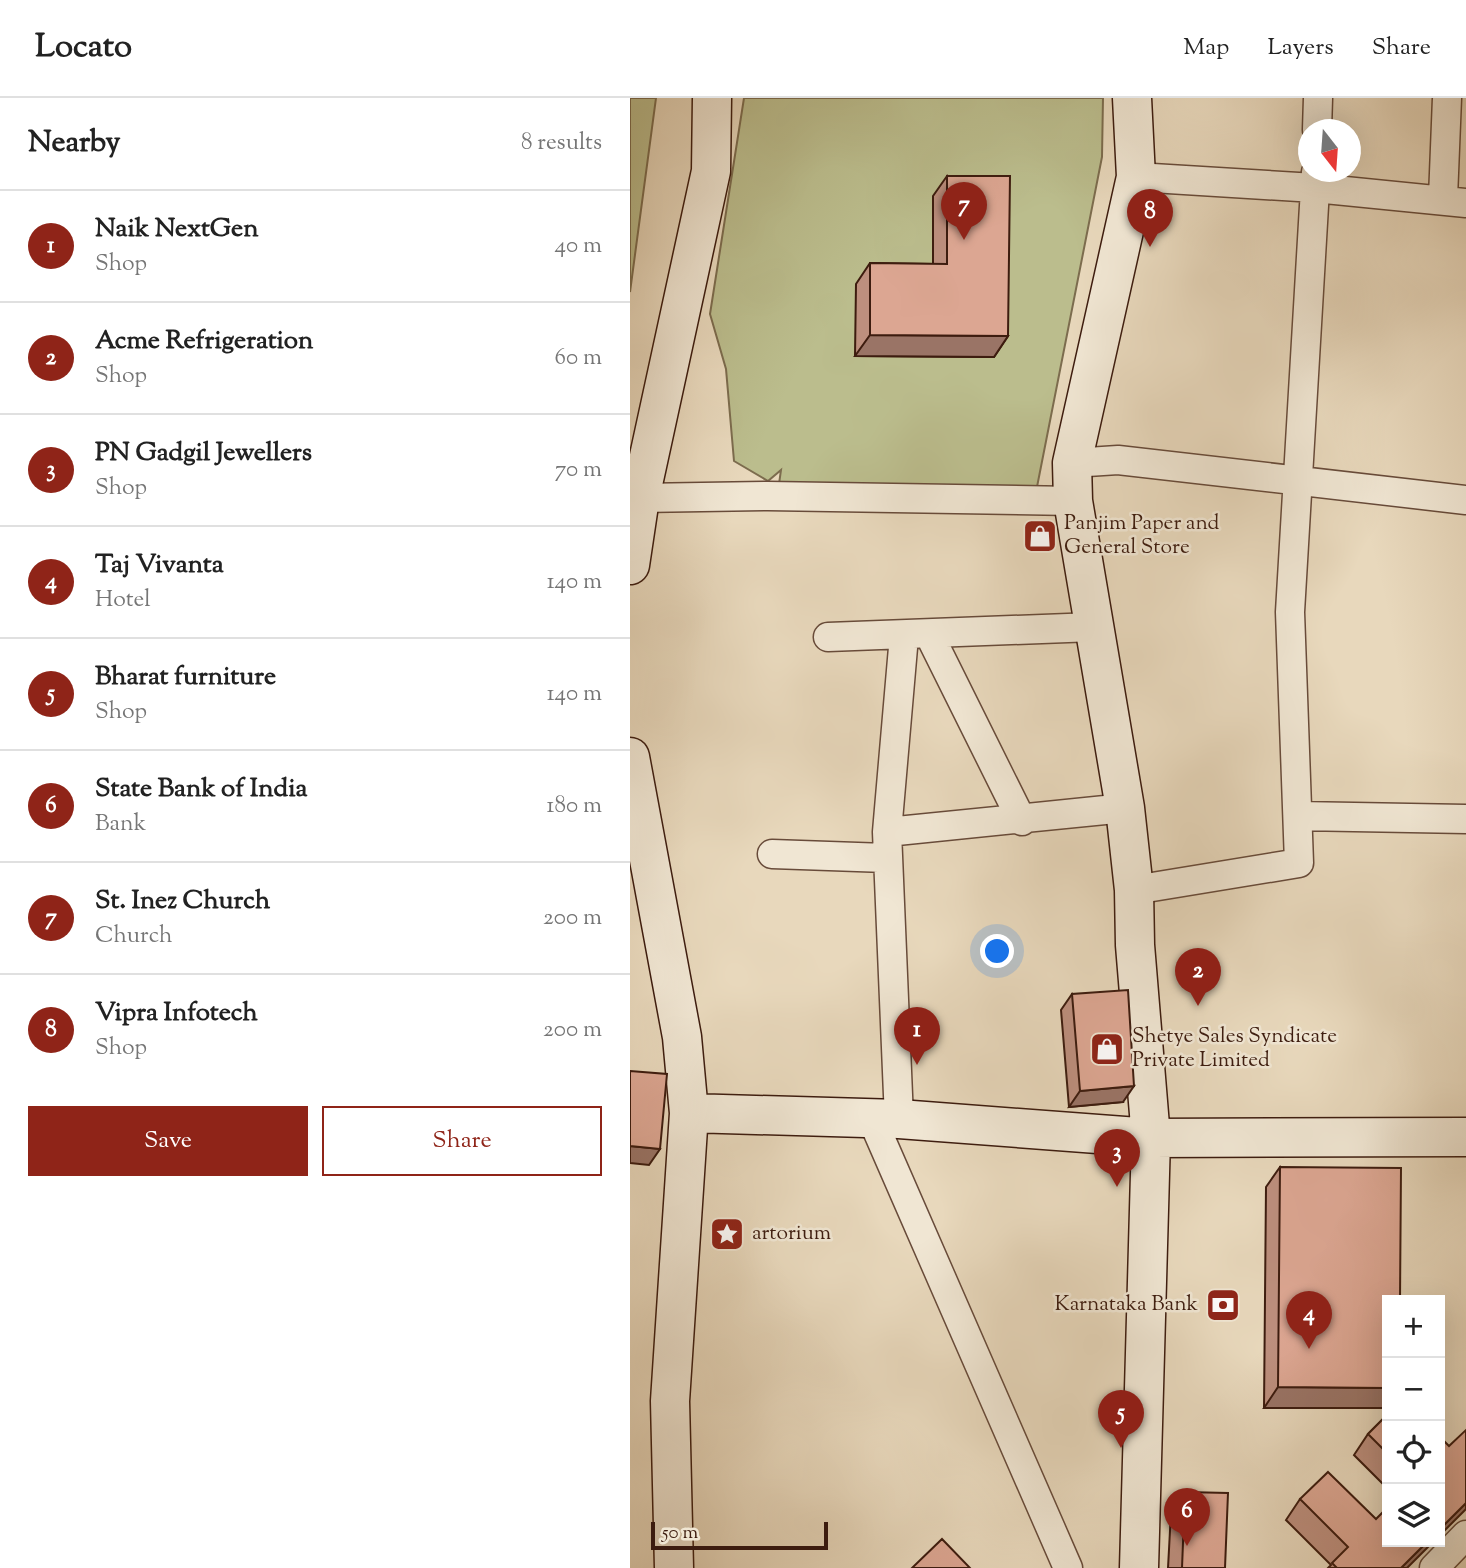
<!DOCTYPE html>
<html lang="en">
<head>
<meta charset="utf-8">
<style>
  body { margin:0; font-family:"Sorts Mill Goudy",serif; background:#f6f6f6; color:#222 }
  .controls { position:absolute; right:21px; bottom:21px; display:grid; overflow:hidden; border-radius:0px; box-shadow:0 7px 28px #0002 }
  .controls button { width:63px; height:63px; display:grid; place-items:center; padding:0; border:0; border-bottom:2px solid #e0e0e0; background:#fff; color:#222; font:35px sans-serif }
  .compass { position:absolute; left:668px; top:21px; width:63px; height:63px; border-radius:50%; background:#fff; box-shadow:0 7px 28px #0002; rotate:163deg }
  .scale { position:absolute; left:21px; bottom:18px; width:177px; box-sizing:border-box; padding-left:7px; border:4px solid #3d1c0f; border-top:0; font-size:19px; line-height:24px; white-space:nowrap; color:#3d1c0f; -webkit-text-stroke:5px #f0e6d3; paint-order:stroke }
  .you { position:absolute; left:368px; top:854px; width:24px; height:24px; margin:-18px; border:5px solid #fff; border-radius:50%; background:#1a73e8; box-shadow:0 0 0 10px #1a73e833 }
  .badge { display:grid; place-items:center; width:46px; height:46px; border-radius:50%; background:#8f2418; color:#fff; font-size:23px; font-weight:700 }
  .pin { position:absolute; translate:-50% -58px; filter:drop-shadow(0 2px 4px #0008) }
  .pin::after { content:''; position:absolute; top:37px; width:24px; height:21px; background:inherit; clip-path:polygon(0 0,100% 0,50% 100%) }
  .list { margin:0; padding:0; list-style:none }
  h2 { display:flex; justify-content:space-between; align-items:center; height:91px; margin:0; padding:0 28px; font-size:30px }
  h2 small { font-size:23px; font-weight:400; color:#767676 }
  .list li { display:grid; grid-template-columns:46px 1fr auto; gap:21px; align-items:center; box-sizing:border-box; height:112px; padding:0 28px; border-top:2px solid #e0e0e0 }
  .list b { display:block; font-size:26px; white-space:nowrap }
  .list p { margin:0; font-size:23px; white-space:nowrap; color:#767676 }
  .list em { font-size:23px; font-style:normal; color:#767676 }
  .actions { display:flex; gap:14px; padding:21px 28px }
  .actions a { flex:1; padding:16px 0; border:2px solid #8f2418; border-radius:0px; text-align:center; font-size:24px; color:#8f2418 }
  .actions .main { background:#8f2418; color:#fff }
  .icon { flex:none; width:38px; height:38px; fill:none; stroke:currentColor; stroke-width:2; stroke-linecap:round; stroke-linejoin:round }
  .map { position:relative; flex:none; width:836px; height:1470px; overflow:hidden }
  header { display:flex; align-items:center; gap:42px; box-sizing:border-box; height:98px; padding:0 35px; background:#fff; border-bottom:2px solid #e0e0e0 }
  header strong { font-size:33px }
  nav { display:flex; gap:38px; margin-inline-start:auto; font-size:24px }
  main { display:flex }
  aside { flex:1; background:#fff }
  .map>svg:first-child { display:block }
</style>
</head>
<body>
<header>
<strong>Locato</strong>
<nav><a>Map</a><a>Layers</a><a>Share</a></nav>
</header>
<main>
<aside>
<h2>Nearby<small>8 results</small></h2>
<ul class="list">
<li><span class="badge">1</span><div><b>Naik NextGen</b><p>Shop</p></div><em>40 m</em></li>
<li><span class="badge">2</span><div><b>Acme Refrigeration</b><p>Shop</p></div><em>60 m</em></li>
<li><span class="badge">3</span><div><b>PN Gadgil Jewellers</b><p>Shop</p></div><em>70 m</em></li>
<li><span class="badge">4</span><div><b>Taj Vivanta</b><p>Hotel</p></div><em>140 m</em></li>
<li><span class="badge">5</span><div><b>Bharat furniture</b><p>Shop</p></div><em>140 m</em></li>
<li><span class="badge">6</span><div><b>State Bank of India</b><p>Bank</p></div><em>180 m</em></li>
<li><span class="badge">7</span><div><b>St. Inez Church</b><p>Church</p></div><em>200 m</em></li>
<li><span class="badge">8</span><div><b>Vipra Infotech</b><p>Shop</p></div><em>200 m</em></li>
</ul>
<div class="actions"><a class="main">Save</a><a>Share</a></div>
</aside>
<div class="map">
<svg width="836" height="1470" viewBox="0 0 836 1470">
  <rect width="100%" height="100%" fill="#e8d8bc"/>
  <filter id="stains"><feTurbulence type="fractalNoise" baseFrequency=".00286" numOctaves="4"/><feColorMatrix values="0 0 0 0 .2 0 0 0 0 .09 0 0 0 0 .02 0 0 0 .5 -.17"/></filter>
  <radialGradient id="worn" r=".72"><stop offset=".6" stop-color="#630" stop-opacity="0"/><stop offset="1" stop-color="#630" stop-opacity=".3"/></radialGradient>
  <path fill="#bbbd8d" stroke="#7c6c4e" stroke-width="2" d="M0,0H26L0,194Z
    M114,0H473L472,59L406,394L149,386L151,372L138,383L104,363L96,271L80,216Z"/>
  <g fill="none" stroke-linecap="round" stroke-linejoin="round">
    <g stroke="#684b3a" stroke-width="31">
      <path id="street" d="M687,32L688,0
        M506,79L685,90L836,105
        M813,100L817,0
        M442,365L488,362L836,402
        M10,400L138,398L443,403
        M300,538L392,723
        M198,539L464,529
        M668,718L836,721
        M257,734L274,538
        M142,756L256,760
        M504,792L669,765L660,514L686,74
        M242,1021L438,1470
        M269,1021L257,734L495,710
        M804,1470L836,1437"/>
    </g>
    <g stroke="#3d1c0f" stroke-width="41">
      <path id="secondary" d="M502,0L506,79L442,365L443,403L495,710L504,792L505,847L521,1040L509,1470
        M0,467L10,400L81,73L82,0
        M0,659L52,939L59,1015L40,1303L44,1470
        M59,1015L269,1021L521,1040L836,1039"/>
    </g>
    <use href="#street" stroke="#f0e6d3" stroke-width="28"/>
    <use href="#secondary" stroke="#f0e6d3" stroke-width="38"/>
  </g>
  <path fill="#bd8f7e" stroke="#3d1c0f" stroke-width="2" d="M317,78L378,238L364,259L225,258L226,186L240,165L303,166V98Z
    M442,896L493,1004L439,1009L431,912Z
    M650,1069L754,1310H634L636,1089Z
    M757,1317V1390L724,1357L738,1336Z
    M555,1394L595,1470H538L541,1414Z
    M670,1401L777,1470H698L701,1467L656,1422Z"/>
  <path fill="#9a7466" stroke="#3d1c0f" stroke-width="2" d="M240,237L378,238L364,259L225,258Z
    M504,988L493,1004L439,1009L450,993Z
    M0,1048L30,1051L19,1067L0,1065Z
    M648,1289L757,1290V1306L754,1310H634Z
    M836,1405V1411L810,1437V1431Z
    M797,1444H803L777,1470H771Z"/>
  <path fill="#dca692" stroke="#3d1c0f" stroke-width="2" d="M317,78H380L378,238L240,237V165L317,166Z
    M498,892L504,988L450,993L442,896Z
    M0,973L37,976L30,1051L0,1048Z
    M650,1069L771,1070L770,1202H757V1290L648,1289Z
    M757,1317V1355L738,1336Z
    M836,1332V1405L810,1431V1339L819,1348Z
    M698,1374L746,1421L757,1410V1444H797L771,1470H707L702,1465L718,1449L670,1401Z
    M555,1394L598,1395L595,1470H552Z
    M312,1441L340,1470H282Z"/>
  <defs>
    <g id="shop-square" transform="scale(1.75)"><rect x="-9" y="-9" width="18" height="18" rx="4" fill="#8f2418" stroke="#f0e6d3"/><path d="M-5-2.5h2.3a2.7 3.5 0 0 1 5.4 0H5L5.5 6h-11ZM-1.5-2.5h3a1.5 2.3 0 0 0-3 0Z" fill="#fff"/></g>
    <g id="sight-square" transform="scale(1.75)"><rect x="-9" y="-9" width="18" height="18" rx="4" fill="#8f2418" stroke="#f0e6d3"/><path d="M0-6L1.8-2.2L6-1.7L2.9 1.2L3.7 5.4L0 3.3L-3.7 5.4L-2.9 1.2L-6-1.7L-1.8-2.2Z" fill="#fff"/></g>
    <g id="bank-square" transform="scale(1.75)"><rect x="-9" y="-9" width="18" height="18" rx="4" fill="#8f2418" stroke="#f0e6d3"/><path d="M-6-4H6V4H-6ZM0-2.3a2.3 2.3 0 1 0 0 4.6a2.3 2.3 0 1 0 0-4.6Z" fill="#fff"/></g>
  </defs>
  <g fill-rule="evenodd">
    <use href="#shop-square" x="410" y="438"/>
    <use href="#shop-square" x="477" y="951"/>
    <use href="#sight-square" x="97" y="1136"/>
    <use href="#bank-square" x="593" y="1207"/>
  </g>
  <g text-anchor="middle" dominant-baseline="central" stroke-width="5" stroke-linejoin="round" paint-order="stroke">
    <g font-size="21" fill="#3d1c0f" stroke="#f0e6d3" text-anchor="start">
      <text x="434" y="426">Panjim Paper and<tspan x="434" dy="24">General Store</tspan></text>
      <text x="502" y="939">Shetye Sales Syndicate<tspan x="502" dy="24">Private Limited</tspan></text>
      <text x="122" y="1136">artorium</text>
      <text x="568" y="1207" text-anchor="end">Karnataka Bank</text>
    </g>
  </g>
  <rect width="100%" height="100%" filter="url(#stains)"/>
  <rect width="100%" height="100%" fill="url(#worn)"/>
</svg>
<div class="controls">
<button>+</button>
<button>−</button>
<button><svg class="icon" aria-label="locate" viewBox="0 0 24 24"><circle cx="12" cy="12" r="6"/><path d="M12 2v4M12 18v4M2 12h4M18 12h4"/></svg></button>
<button><svg class="icon" aria-label="layers" viewBox="0 0 24 24"><path d="M12 4l9 5-9 5-9-5zM3 14l9 5 9-5"/></svg></button>
</div>
<svg class="compass" viewBox="-18 -18 36 36"><path d="M0-13l5 13h-10z" fill="#e53935"/><path d="M0 13l5-13h-10z" fill="#767676"/></svg>
<div class="scale">50 m</div>
<div class="you"></div>
<div class="pin badge" style="left:287px;top:967px">1</div>
<div class="pin badge" style="left:568px;top:908px">2</div>
<div class="pin badge" style="left:487px;top:1089px">3</div>
<div class="pin badge" style="left:679px;top:1251px">4</div>
<div class="pin badge" style="left:491px;top:1350px">5</div>
<div class="pin badge" style="left:557px;top:1448px">6</div>
<div class="pin badge" style="left:334px;top:142px">7</div>
<div class="pin badge" style="left:520px;top:149px">8</div>
</div>
</main>
</body>
</html>
